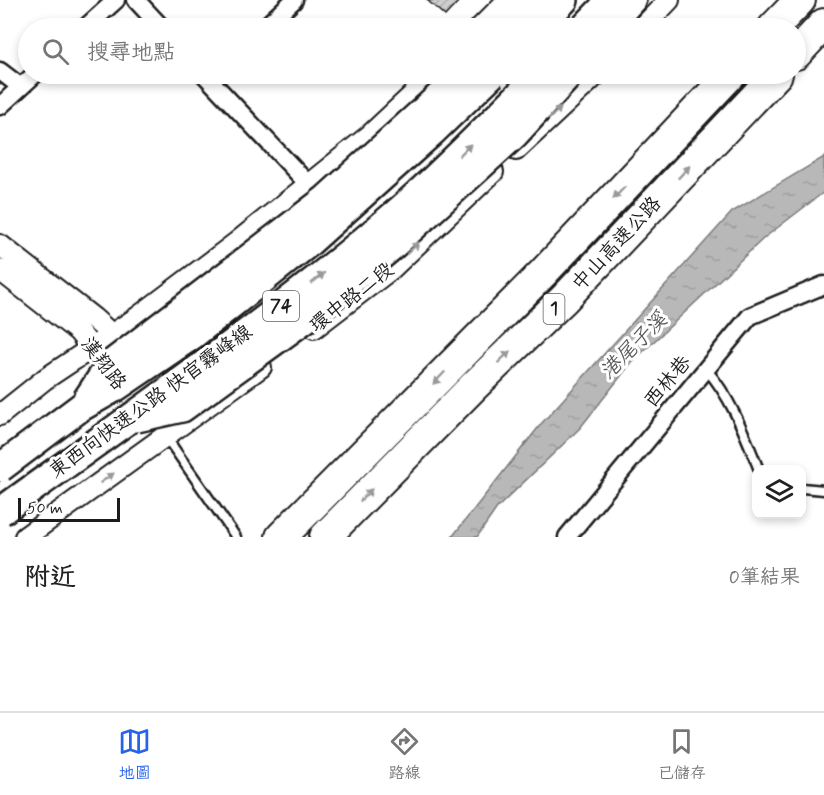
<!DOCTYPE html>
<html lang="zh-TW">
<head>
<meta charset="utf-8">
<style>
  body { margin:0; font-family:Mynerve,"LXGW WenKai TC",sans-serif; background:#f6f6f6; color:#222 }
  .controls { position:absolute; right:18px; bottom:18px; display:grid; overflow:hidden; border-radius:12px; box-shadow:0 3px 9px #0003 }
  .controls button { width:54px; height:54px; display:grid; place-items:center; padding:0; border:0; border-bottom:2px solid #e0e0e0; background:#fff; color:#222; font:30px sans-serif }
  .scale { position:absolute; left:18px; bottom:15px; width:102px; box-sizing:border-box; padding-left:6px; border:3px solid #1c1c1c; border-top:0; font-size:16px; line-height:21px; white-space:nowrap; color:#1c1c1c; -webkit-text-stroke:4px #fff; paint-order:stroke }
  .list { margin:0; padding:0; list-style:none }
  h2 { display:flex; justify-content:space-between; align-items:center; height:78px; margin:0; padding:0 24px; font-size:26px }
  h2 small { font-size:20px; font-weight:400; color:#767676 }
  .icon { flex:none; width:33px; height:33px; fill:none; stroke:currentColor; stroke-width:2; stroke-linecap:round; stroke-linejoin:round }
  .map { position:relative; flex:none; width:824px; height:537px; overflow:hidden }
  .search { position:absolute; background:#fff; box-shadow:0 3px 9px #0003; left:18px; right:18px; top:18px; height:66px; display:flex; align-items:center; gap:15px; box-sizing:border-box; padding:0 21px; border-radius:33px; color:#767676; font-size:22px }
  .sheet { height:174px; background:#fff }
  nav { display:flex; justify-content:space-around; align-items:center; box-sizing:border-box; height:84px; border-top:2px solid #e0e0e0; background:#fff; font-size:16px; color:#767676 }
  nav a { display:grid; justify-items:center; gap:3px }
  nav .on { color:#2563eb }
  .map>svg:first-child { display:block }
</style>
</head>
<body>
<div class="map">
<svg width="824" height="537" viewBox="0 0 824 537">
  <defs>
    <pattern id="water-ripples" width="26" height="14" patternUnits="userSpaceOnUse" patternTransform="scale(1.5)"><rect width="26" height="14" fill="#b8b8b8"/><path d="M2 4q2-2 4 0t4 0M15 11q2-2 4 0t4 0" fill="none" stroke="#9e9e9e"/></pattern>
    <pattern id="building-hatch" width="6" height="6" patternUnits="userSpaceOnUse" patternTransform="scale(1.5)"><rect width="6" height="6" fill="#cecece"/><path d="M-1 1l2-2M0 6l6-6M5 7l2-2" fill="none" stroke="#b0b0b0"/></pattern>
  </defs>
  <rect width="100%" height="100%" fill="#fff"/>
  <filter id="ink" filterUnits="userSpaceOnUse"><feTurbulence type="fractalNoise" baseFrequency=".0167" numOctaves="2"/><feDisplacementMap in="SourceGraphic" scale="12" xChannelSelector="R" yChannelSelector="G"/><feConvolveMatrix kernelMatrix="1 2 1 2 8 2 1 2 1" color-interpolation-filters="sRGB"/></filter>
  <g filter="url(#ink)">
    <path fill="url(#water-ripples)" stroke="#7a7a7a" stroke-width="1.5" d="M824,157V192L764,238L632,362L580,428L497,508L477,537H452L541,424L732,212Z"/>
    <path fill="url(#building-hatch)" stroke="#1c1c1c" stroke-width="1.5" d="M427,0H460L445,16Z"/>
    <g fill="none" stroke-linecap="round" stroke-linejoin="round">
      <g stroke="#1c1c1c" stroke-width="13">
        <path id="service" d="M706,369C731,397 745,435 759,470
          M166,437L236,537
          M802,488L824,490"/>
      </g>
      <g stroke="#1c1c1c" stroke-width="21">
        <path id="minor" d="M136,0L162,28
          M85,28L116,0
          M264,28L294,0
          M0,71L21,87
          M204,74L309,185
          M0,106L35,74
          M567,537L750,316L824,285"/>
      </g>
      <g stroke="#1c1c1c" stroke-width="24">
        <path id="tertiary" d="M480,28L508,0
          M611,28L636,0
          M642,28L669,0
          M516,150L597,74
          M0,245L93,318L111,334L117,344
          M0,270L78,331L99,357
          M314,328L391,269L493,172
          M0,415L45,379L138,317L236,243L370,135L435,74
          M0,495C51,454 103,415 153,374
          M25,537L261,367"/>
      </g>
      <g stroke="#1c1c1c" stroke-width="32">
        <path id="trunk" d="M508,28L535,0
          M537,28L564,0
          M584,28L611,0"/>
      </g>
      <g stroke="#1c1c1c" stroke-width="34">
        <path id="motorway" d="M773,28L800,0
          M796,54L824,24
          M281,537L542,274L731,74
          M325,537L473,387L564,299L777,74"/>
      </g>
      <use href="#service" stroke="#fff" stroke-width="8"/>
      <use href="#minor" stroke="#fff" stroke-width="16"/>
      <use href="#tertiary" stroke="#fff" stroke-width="20"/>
      <use href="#trunk" stroke="#fff" stroke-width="27"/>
      <use href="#motorway" stroke="#fff" stroke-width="30"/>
      <g stroke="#1c1c1c" stroke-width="32" stroke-linecap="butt">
        <path id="trunk-bridge" d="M86,401L110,365L325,200L464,74
          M137,418L182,408L309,316L390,248L515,134L570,74
          M0,468L81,407L116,387L194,334L306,245L432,132L492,74
          M0,512C135,414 274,319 400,210C449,167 494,120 540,74"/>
      </g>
      <use href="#trunk-bridge" stroke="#fff" stroke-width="27"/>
    </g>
    <defs><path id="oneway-solid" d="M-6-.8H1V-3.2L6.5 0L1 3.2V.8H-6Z" transform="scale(1.5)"/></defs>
    <g fill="#999">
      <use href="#oneway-solid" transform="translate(555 113) rotate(-43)"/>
      <use href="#oneway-solid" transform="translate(465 150) rotate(-45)"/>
      <use href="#oneway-solid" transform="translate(684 172) rotate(-47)"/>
      <use href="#oneway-solid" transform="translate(619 193) rotate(134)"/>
      <use href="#oneway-solid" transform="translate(413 248) rotate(-44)"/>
      <use href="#oneway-solid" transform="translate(318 278) rotate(-40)"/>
      <use href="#oneway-solid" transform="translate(504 357) rotate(-44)"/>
      <use href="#oneway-solid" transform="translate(439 378) rotate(134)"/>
      <use href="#oneway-solid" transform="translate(107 478) rotate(-35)"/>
      <use href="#oneway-solid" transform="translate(366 495) rotate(-46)"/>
    </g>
  </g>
  <g text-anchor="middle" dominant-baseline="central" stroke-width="6" stroke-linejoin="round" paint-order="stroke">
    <g fill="#fff" stroke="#606060" stroke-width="1.5">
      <rect x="263" y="291" width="36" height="30" rx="4.5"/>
      <rect x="543.5" y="294" width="21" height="30" rx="4.5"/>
    </g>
    <g font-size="18" font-weight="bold" fill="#1c1c1c">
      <text x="281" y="306">74</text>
      <text x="554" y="309">1</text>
    </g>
    <g font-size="20" fill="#1c1c1c" stroke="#fff">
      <text transform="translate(617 244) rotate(-47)">中山高速公路</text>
      <text transform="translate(352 298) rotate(-38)">環中路二段</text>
      <text transform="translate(103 364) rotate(53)">漢翔路</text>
      <text transform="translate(668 382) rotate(-50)">西林巷</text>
      <text transform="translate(151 402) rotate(-36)">東西向快速公路 快官霧峰線</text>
    </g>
    <g font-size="21" font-style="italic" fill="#5a5a5a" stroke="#fff">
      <text transform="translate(634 346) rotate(-45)">港尾子溪</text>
    </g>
  </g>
</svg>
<div class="controls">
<button><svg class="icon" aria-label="layers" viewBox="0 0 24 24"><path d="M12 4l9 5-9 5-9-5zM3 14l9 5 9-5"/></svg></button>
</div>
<div class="scale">50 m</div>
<div class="search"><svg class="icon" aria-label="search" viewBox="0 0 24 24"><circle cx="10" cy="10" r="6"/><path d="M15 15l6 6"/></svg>搜尋地點</div>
</div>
<section class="sheet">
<h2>附近<small>0筆結果</small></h2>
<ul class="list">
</ul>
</section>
<nav>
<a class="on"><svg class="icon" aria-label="map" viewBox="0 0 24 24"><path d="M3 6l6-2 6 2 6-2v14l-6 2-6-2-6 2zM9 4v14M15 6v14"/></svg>地圖</a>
<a><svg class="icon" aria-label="directions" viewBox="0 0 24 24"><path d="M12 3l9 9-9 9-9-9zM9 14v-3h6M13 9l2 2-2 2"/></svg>路線</a>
<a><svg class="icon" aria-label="saved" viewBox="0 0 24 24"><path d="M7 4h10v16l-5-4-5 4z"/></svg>已儲存</a>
</nav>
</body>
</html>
